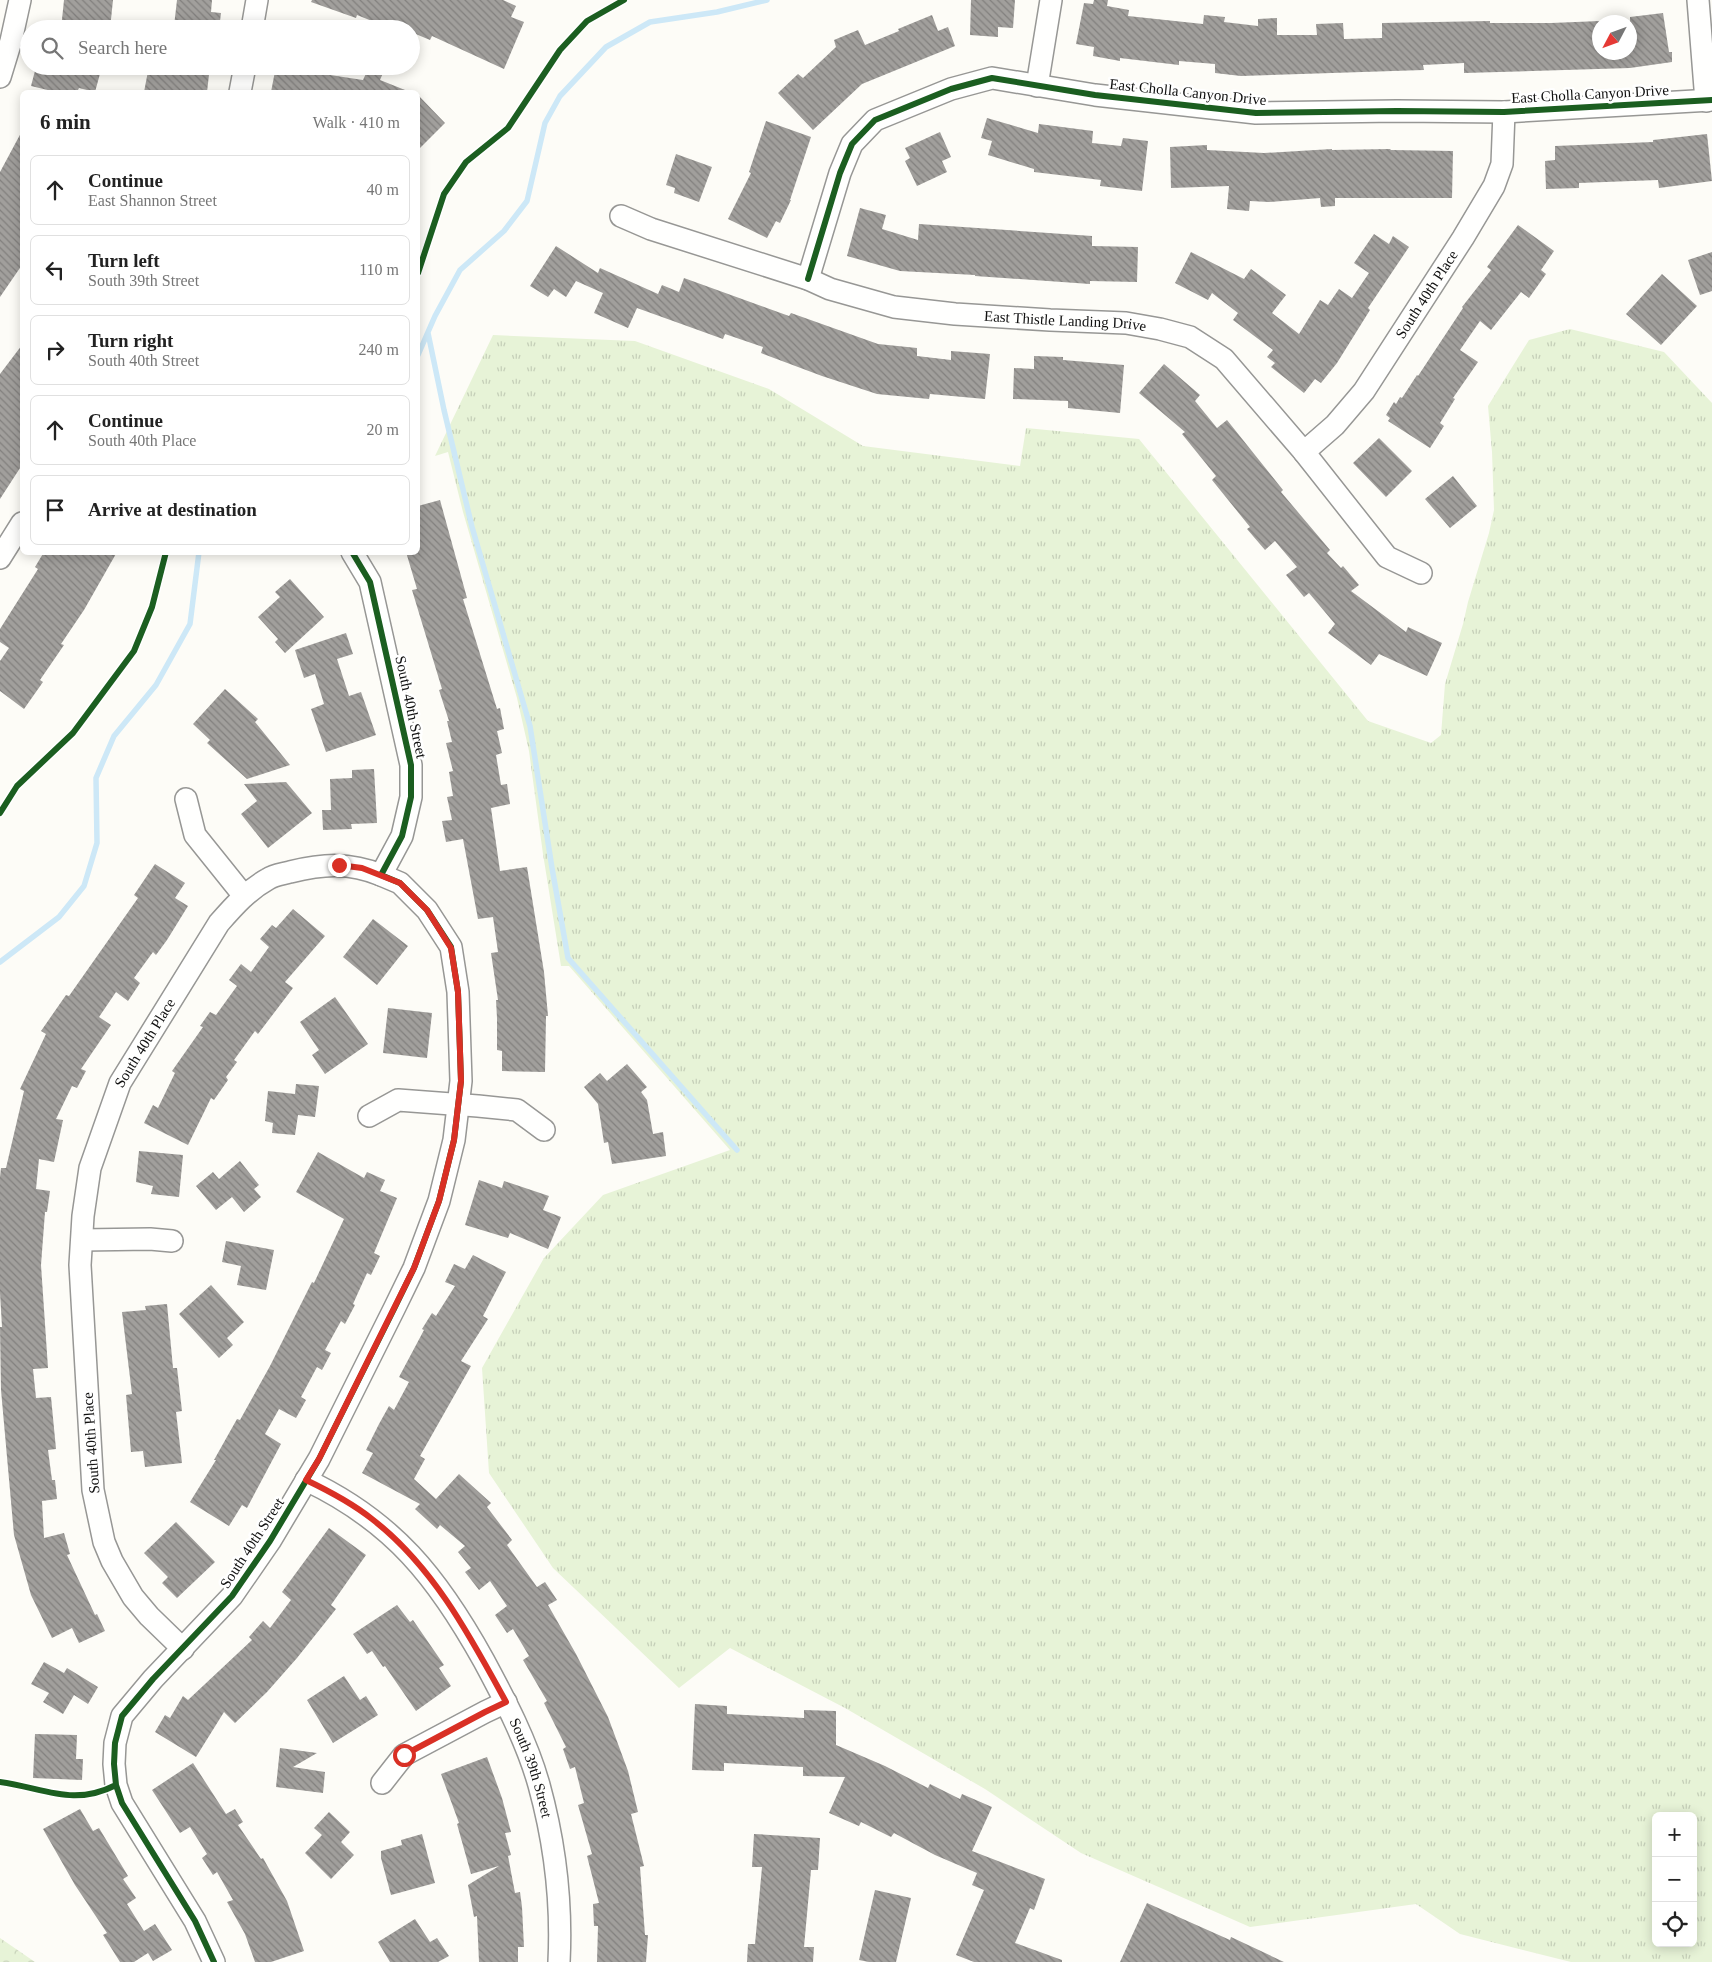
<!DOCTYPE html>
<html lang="en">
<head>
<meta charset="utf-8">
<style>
  body { margin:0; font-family:"Times New Roman",serif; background:#f2f2f2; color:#222 }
  .controls { position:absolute; right:15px; bottom:15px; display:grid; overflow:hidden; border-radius:8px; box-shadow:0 2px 12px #0003 }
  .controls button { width:45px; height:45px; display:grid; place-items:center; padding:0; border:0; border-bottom:1px solid #e0e0e0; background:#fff; color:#222; font:25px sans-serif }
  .compass { position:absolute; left:1592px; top:15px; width:45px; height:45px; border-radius:50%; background:#fff; box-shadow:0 2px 12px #0003; rotate:229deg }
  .stop { position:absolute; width:15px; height:15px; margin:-11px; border:4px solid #d93025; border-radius:50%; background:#fff }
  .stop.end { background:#d93025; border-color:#fff; box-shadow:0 1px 5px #0008 }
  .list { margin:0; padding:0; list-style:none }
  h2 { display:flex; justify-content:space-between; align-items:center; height:65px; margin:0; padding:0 20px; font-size:21px }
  h2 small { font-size:16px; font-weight:400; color:#767676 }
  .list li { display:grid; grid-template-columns:32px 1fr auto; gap:15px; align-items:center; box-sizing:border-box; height:70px; margin:0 10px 10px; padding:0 10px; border:1px solid #e0e0e0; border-radius:8px }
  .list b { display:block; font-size:19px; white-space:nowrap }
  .list p { margin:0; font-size:16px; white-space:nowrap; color:#767676 }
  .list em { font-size:16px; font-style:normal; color:#767676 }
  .icon { flex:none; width:28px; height:28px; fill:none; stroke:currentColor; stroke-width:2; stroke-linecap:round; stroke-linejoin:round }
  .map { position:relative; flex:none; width:1712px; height:1962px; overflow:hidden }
  .search { position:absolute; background:#fff; box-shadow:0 2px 12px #0003; left:20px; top:20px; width:400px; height:55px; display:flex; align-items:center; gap:12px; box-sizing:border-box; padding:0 18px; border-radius:28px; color:#767676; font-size:19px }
  .panel { position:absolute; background:#fff; box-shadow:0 2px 12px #0003; left:20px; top:90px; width:400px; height:465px; border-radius:8px }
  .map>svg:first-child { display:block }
</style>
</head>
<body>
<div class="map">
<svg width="1712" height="1962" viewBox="0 0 1712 1962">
  <defs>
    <pattern id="grass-tufts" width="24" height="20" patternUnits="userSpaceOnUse" patternTransform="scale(1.25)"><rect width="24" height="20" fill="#e7f3d7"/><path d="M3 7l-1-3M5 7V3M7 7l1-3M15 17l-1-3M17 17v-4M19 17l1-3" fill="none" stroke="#c5cfb8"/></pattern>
    <pattern id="park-crowns" width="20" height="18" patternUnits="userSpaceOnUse" patternTransform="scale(1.25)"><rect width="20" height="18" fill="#e7f3d7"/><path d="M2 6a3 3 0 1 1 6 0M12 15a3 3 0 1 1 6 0" fill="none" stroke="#c5cfb8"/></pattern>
    <pattern id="building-back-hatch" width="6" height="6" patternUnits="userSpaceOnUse" patternTransform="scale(1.25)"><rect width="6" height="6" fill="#a19f9c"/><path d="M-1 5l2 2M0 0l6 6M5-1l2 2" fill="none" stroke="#82807e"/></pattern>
  </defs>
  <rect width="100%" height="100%" fill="#fdfcf7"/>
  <path fill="url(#grass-tufts)" fill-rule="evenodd" d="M1570,329L1664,352L1712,403V1962H1571L1460,1934L1416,1904L1250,1927L1081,1853L985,1789L845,1708L730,1648L679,1688L553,1568L489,1473L482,1368L544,1258L603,1195L730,1150L569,966H561L543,854L529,751L517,698L463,512L448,452L435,456L493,335L635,341L769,389L863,446L1020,466L1026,428L1139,439L1368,721L1431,743L1441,735L1445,684L1463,624L1468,602L1489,533L1494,510L1492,452L1488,406L1529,340ZM1656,1816H1693V1943H1656Z"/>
  <path fill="url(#park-crowns)" d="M0,1938L35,1962H0Z"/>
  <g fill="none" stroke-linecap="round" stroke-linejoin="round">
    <path stroke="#cde8f7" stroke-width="5.5" d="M428,333L444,410L472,527L530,726L552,868L568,958L737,1150
      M418,355L435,316L460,270L504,231L527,201L545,123L560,96L606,47L650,22L717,12L767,0
      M0,962L59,917L84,886L97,843L96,778L114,736L156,685L190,624L199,552"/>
  </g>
  <path fill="url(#building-back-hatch)" d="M64,0H113L110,29H61Z
    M177,0H212L211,12L221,13L219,29L174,26Z
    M312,0H503L516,6L511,17L524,22L504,69L432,36L430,40L411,32V29H392L357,15L356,18L311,2Z
    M971,0H1015L1013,28L998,27V37L970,35Z
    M1094,0H1108L1107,6L1129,10L1128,16L1203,24L1204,15L1225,17L1224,22L1258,26V19L1277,18V35H1317L1316,24L1343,23L1344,39L1382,38V23L1490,21V23H1551L1600,21V52H1630V17L1663,13L1669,52H1672V62L1630,68L1464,73V63L1423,65L1424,70L1241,76L1215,73V64L1179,61V65L1120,58V61L1093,56L1094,47L1076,44L1084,3L1093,4Z
    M932,15L938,31L948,27L955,46L862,84L813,130L778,93L798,74L803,78L836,47L834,40L858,30L865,45L899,31L898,29Z
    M49,66H86L101,70L95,92L79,88L77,92H56L31,86L36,67L48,70Z
    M149,66H210L207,92H144Z
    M276,66H331L330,75L363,80L369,67L383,73L380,80L410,92H271Z
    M418,95L445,123L418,150Z
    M987,118L1038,133L1039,124L1093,131L1092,143L1121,146L1123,138L1148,141L1142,191L1100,186L1101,180L1034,172V169L988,155L992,141L981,138Z
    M766,121L811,137L790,200H791L780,223L776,221L767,238L728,219L751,173L749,172Z
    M22,131V265L0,297V172Z
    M940,132L951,157L942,161L947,172L917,186L905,161L910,158L905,148Z
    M1707,134L1712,181L1659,188L1658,180L1579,183V188L1546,189L1545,161L1555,160V146L1653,142V140Z
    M1207,145V150L1264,153L1332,149V150L1390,149L1391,150L1453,151L1452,198H1335V206L1321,207L1320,198L1269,202L1250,201L1249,211L1227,209L1229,186L1171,188L1170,147Z
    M676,154L712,167L699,202L674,193L675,188L666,185Z
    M860,208L886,215L882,229L918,240L919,224L1092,236V246L1138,247L1137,282L1090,281V284L975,276V275L900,271L847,256Z
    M1518,225L1554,251L1541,270L1546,274L1529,298L1521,292L1491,330L1480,321L1460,350L1478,362L1453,398L1455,399L1440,423L1444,426L1430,448L1388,421L1390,418L1386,415L1394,402L1396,404L1400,397L1402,398L1417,375L1418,376L1463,308L1462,307L1491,270L1487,267Z
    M1374,234L1389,244L1393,236L1409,247L1368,308L1370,310L1337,363L1321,383L1315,379L1304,393L1271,367L1275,363L1267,357L1273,350L1233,320L1238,313L1212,293L1208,300L1175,283L1191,252L1244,279L1251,269L1286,295L1272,313L1299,334L1320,300L1328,305L1339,289L1352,298L1369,273L1354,263Z
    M556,246L598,273L600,268L658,294L662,285L679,292L684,278L789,316L791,313L878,344L917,348V356L951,360V351L990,354L985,399L930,394L929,399L877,394L822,376L761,353L763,347L725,334L723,339L637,308L628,328L594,313L603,293L576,281L566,297L554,289L548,297L530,286Z
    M1712,252V291L1700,295L1688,260Z
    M1662,274L1697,306L1661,345L1626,314Z
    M22,345V465L0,499V374Z
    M1034,356L1063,357V360L1124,365L1120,413L1068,408V401L1013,399L1014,368L1034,369Z
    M1164,364L1200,395L1195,401L1217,428L1227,420L1283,490L1281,492L1330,550L1327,553L1341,568L1343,566L1359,585L1351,591L1406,632L1408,627L1442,643L1427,676L1379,654L1371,665L1328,633L1335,624L1309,593L1304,597L1286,575L1297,567L1275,541L1265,550L1247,529L1250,527L1212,480L1216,476L1182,434L1185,432L1139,393Z
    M1379,438L1412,471L1386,497L1353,463Z
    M1453,476L1477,506L1450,528L1425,499Z
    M440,500L467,598L463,599L497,709L500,708L504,729L497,731L502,753L496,755L501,785L507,784L510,804L491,808L500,871L527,867L544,972L548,1016H546L545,1072L502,1071V1051L497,1050V1018L496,1000H498L491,953L498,952L493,917L478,919L463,839L446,842L442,821L452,820L447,797L453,796L449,772L453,771L446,743L452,742L447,721H449L439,690L442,689L412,590L417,589L406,552H418V506Z
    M44,552H117L84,610L61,644L64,645L40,680L43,682L24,709L0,691V661L9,648L0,642V629L38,569L35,567Z
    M290,579L324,617L285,653L275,642L278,639L258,617L280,597L275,592Z
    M346,633L353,654L337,659L349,696L361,692L376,735L326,752L311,709L324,704L315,674L304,678L295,650Z
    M225,689L258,719L255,722L290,765L247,779L207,743L210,740L193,724Z
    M374,769L377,823L351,824L352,829L323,830L322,810H331L330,779L352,778V770Z
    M286,782L312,813L268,848L241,814L257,801L244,784Z
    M155,864L185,883L175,898L188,906L167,940L156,955L153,952L134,978L140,983L128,1001L116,992L99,1017L111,1025L81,1069L86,1071L77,1088L72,1086L56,1119L63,1120L54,1162L39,1159L36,1189L50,1191L47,1212H45L41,1265L48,1368L33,1369L36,1398L51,1397L56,1449L48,1450L52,1480H55L57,1499L42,1501L44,1538L64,1533L70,1554L67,1555L95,1615L97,1614L105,1631L79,1643L72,1628L52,1638L31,1595L14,1535L1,1390L0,1327H2L0,1293V1177L1,1168H6L24,1091L20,1089L46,1034L41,1031L66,995L69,996L138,898L134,895Z
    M293,909L325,936L285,982L293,988L258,1034L255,1031L234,1060L237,1062L226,1077L228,1080L214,1100L211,1098L188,1145L144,1123L153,1105L158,1108L175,1073L172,1071L203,1027L200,1026L210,1012L216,1015L237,986L229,980L241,964L251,972L269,947L260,939L272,925L276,928Z
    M373,919L408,946L377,985L343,957Z
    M335,997L368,1044L325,1074L312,1055L319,1050L300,1022Z
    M388,1008L432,1013L427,1058L383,1053Z
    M627,1064L647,1087L641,1092L647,1100L653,1134L663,1132L666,1156L612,1164L608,1142L604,1143L598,1104L584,1087L600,1073L607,1081Z
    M296,1084L319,1086L315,1117L298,1115L295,1135L272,1133L273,1123L265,1121L268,1091L295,1094Z
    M139,1151L183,1155L179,1197L151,1194L153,1186L136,1182Z
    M318,1152L364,1178L367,1172L385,1180L380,1191L397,1198L374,1253L380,1256L371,1275L367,1273L353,1304L355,1305L345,1324L341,1321L325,1350L331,1353L322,1370L317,1367L301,1397L306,1400L296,1418L279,1409L265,1434L281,1444L247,1508L242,1505L229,1526L190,1502L216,1460H214L237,1419L240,1420L270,1366L312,1282L314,1283L344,1219L296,1192Z
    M240,1161L259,1185L254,1189L261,1197L244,1212L232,1197L216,1210L196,1186L213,1172L219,1179Z
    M479,1180L502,1188L504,1181L549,1196L543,1210L561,1217L548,1249L510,1233L508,1238L465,1225Z
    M226,1241L274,1250L266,1290L237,1285L241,1266L222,1262Z
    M473,1255L506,1272L483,1316L488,1319L461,1361L471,1366L420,1456L425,1459L414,1479L436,1499L459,1474L491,1503L487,1507L512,1540L507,1545L537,1587L545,1582L557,1600L548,1605L576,1654L608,1717L628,1771L638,1812L631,1814L644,1866L640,1867L645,1935H648L646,1962H597L598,1926H594L593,1904L599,1903L587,1856L592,1854L578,1805L584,1803L575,1767L570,1769L563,1749L566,1747L544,1703L547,1701L523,1660L529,1656L513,1629L507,1633L495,1615L507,1606L490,1581L479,1590L465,1572L471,1568L458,1552L465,1546L440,1525L437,1529L415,1509L420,1504L362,1473L373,1453L366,1450L379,1424L389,1406L394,1410L409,1382L399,1377L424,1330L422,1329L432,1313L436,1316L455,1286L445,1282L454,1264L465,1269Z
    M211,1285L244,1322L227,1338L233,1345L219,1358L179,1314Z
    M167,1304L173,1368H177L182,1411L176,1412L182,1463L145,1467L143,1451L131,1452L126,1395L132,1394L122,1312L146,1310L145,1306Z
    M176,1522L215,1562L177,1598L162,1583L168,1577L144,1553Z
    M329,1528L366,1555L331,1605L336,1609L297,1658L267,1692L235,1723L224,1712L196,1757L155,1732L165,1715L170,1718L183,1696L188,1700L252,1640L249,1637L263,1621L270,1628L291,1600L282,1592Z
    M397,1605L410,1622L413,1620L444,1665L439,1668L451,1686L416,1711L385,1666L383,1667L372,1651L367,1654L353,1634Z
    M44,1662L64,1673L67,1668L98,1687L88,1704L74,1695L63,1714L43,1702L49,1693L31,1684Z
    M344,1676L360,1700L366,1696L378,1715L333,1743L307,1700Z
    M695,1704L727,1706V1714L804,1718V1710L836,1711V1745L885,1766L928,1788L930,1784L960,1799L962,1794L992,1807L972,1851L1045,1879L1034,1910L1030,1908L1015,1943L1062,1960V1962H974L956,1955L984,1890L972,1885L977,1873L935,1855L894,1833L891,1837L861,1822L859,1826L829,1813L845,1777L803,1776V1767L724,1763V1771L692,1770Z
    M35,1734L77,1735L76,1759H83L82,1780L33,1778Z
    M280,1748L317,1753L293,1767L325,1772L323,1793L276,1787Z
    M487,1757L502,1798L511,1832L505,1833L511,1855L508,1856L515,1893L520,1892L522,1907L524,1947H518V1962H479L477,1916L474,1917L468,1885L499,1866L471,1874L457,1824L459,1823L441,1774Z
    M193,1763L226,1814L235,1809L243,1822L238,1825L261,1859L263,1858L287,1901L304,1951L271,1962H255L245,1934L227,1902L233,1900L217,1872L213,1875L202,1858L207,1854L190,1827L180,1833L152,1790Z
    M80,1809L93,1831L99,1828L128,1876L123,1879L136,1898L127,1904L144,1931L155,1924L172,1950L153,1961L148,1953L134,1962H120L103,1935L107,1933L75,1885L43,1829Z
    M329,1812L350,1832L341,1842L354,1855L331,1879L305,1853L322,1835L314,1828Z
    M422,1834L435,1883L391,1895L381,1858V1851L402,1845L401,1840Z
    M754,1834L820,1838L818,1870H811L804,1947H814L813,1962H747L748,1944H755L762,1867H752Z
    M875,1890L911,1898L896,1962H869L859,1960Z
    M1147,1903L1230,1940L1231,1937L1284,1962H1120Z
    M415,1919L430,1942L437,1938L449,1956L438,1962H390L378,1942Z"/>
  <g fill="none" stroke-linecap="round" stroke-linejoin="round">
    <g stroke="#979795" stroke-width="24">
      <g id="minor">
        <path d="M1698,0L1706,101"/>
        <path d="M252,29L257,0"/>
        <path d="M0,77L11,41L20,0"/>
        <path d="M1037,86L1051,0"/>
        <path d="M240,92L245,66"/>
        <path id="s1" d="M621,216L651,229L808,279L830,289L894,307L955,314L1050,320L1126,323L1160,329L1190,337L1224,359L1304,452L1387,557L1421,573"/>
        <path d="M808,279L840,173L852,144L875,120L951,89L992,78L1095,95L1256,113L1397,111L1504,112L1712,100"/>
        <path id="s2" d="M1304,452L1335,425L1364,391L1463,238L1494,186L1502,164L1504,112"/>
        <path d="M0,558L22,523"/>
        <path d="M186,799L195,835L244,896"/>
        <path d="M369,1116L398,1100L478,1106L517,1110L544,1130"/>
        <path d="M82,1240L150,1239L172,1241"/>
        <path id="s3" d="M306,1480C393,1521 438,1578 484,1661C505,1700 527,1742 539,1785C555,1843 562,1902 559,1962"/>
        <path id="s4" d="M183,1649L149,1616L133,1597L112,1561L104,1542L93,1490L80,1265L83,1216L90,1168L120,1083L219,923C234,906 248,890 268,879C274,875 283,874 290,872C323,864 349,862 381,875"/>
        <path d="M382,1783L404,1755L485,1712L506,1702"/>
        <path d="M214,1962L195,1921L122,1803L116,1785L114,1764L115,1743L122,1716L153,1679L232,1596L270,1541L319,1459L394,1309L414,1268L439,1201L454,1140L461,1081L458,992L451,947L427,910L400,883L381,875L402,836L411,797V765L370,582L352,552"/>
      </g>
    </g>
    <use href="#minor" stroke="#fffffe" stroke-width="21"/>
    <g stroke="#fff" stroke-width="9">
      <path id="cycleway" d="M418,273L444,194L466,162L508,128L560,50L587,21L624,0
        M808,279L840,173L852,144L875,120L951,89L992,78L1095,95L1256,113L1397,111L1504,112L1712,100
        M0,813L17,786L73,733L134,651L152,607L166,552
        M0,1782C44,1788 73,1807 116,1785
        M214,1962L195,1921L122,1803L116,1785L114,1764L115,1743L122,1716L153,1679L232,1596L270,1541L319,1459L394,1309L414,1268L439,1201L454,1140L461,1081L458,992L451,947L427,910L400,883L381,875L402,836L411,797V765L370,582L352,552"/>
    </g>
    <use href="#cycleway" stroke="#1b5e20" stroke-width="6"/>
  </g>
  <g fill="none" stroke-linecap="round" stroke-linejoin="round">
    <path stroke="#d93025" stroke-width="6" d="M339,865L362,868L400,883L427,910L451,948L458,992L461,1081L454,1140L439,1201L414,1268L319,1459L306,1480C329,1491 352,1503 372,1519C433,1566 470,1636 506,1702L485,1712L404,1755"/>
  </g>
  <g text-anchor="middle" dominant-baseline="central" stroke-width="5" stroke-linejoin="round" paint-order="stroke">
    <g font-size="15" fill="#111" stroke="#fff">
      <text transform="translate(1188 92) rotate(6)">East Cholla Canyon Drive</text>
      <text transform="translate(1590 94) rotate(-3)">East Cholla Canyon Drive</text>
      <text stroke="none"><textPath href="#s2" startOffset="201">South 40th Place</textPath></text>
      <text stroke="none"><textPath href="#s1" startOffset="460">East Thistle Landing Drive</textPath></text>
      <text transform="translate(411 707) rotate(78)">South 40th Street</text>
      <text stroke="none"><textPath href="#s4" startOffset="648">South 40th Place</textPath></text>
      <text transform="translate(91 1443) rotate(-94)">South 40th Place</text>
      <text transform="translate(252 1543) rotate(-57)">South 40th Street</text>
      <text stroke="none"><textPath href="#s3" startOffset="376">South 39th Street</textPath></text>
    </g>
  </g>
</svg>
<div class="controls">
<button>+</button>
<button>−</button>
<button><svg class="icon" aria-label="locate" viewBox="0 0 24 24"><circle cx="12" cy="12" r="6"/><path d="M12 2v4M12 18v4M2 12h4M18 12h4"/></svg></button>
</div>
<svg class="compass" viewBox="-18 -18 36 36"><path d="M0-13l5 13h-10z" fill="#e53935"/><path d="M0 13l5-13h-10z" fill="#767676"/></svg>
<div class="stop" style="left:404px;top:1755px"></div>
<div class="stop end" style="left:339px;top:865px"></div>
<div class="search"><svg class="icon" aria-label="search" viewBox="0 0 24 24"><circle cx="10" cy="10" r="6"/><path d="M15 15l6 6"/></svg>Search here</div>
<section class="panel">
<h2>6 min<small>Walk · 410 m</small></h2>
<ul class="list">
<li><svg class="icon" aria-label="ahead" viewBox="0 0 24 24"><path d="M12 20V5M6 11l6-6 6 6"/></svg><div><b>Continue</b><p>East Shannon Street</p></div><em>40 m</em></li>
<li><svg class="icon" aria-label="left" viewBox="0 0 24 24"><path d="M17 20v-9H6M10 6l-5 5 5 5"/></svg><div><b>Turn left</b><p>South 39th Street</p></div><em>110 m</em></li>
<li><svg class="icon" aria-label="right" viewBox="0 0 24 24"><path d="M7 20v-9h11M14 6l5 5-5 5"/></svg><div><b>Turn right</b><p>South 40th Street</p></div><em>240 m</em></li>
<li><svg class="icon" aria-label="ahead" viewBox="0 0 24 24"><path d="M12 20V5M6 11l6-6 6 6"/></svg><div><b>Continue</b><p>South 40th Place</p></div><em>20 m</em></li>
<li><svg class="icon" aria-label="arrive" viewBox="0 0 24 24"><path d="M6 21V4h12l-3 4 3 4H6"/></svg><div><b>Arrive at destination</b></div></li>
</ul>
</section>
</div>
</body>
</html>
